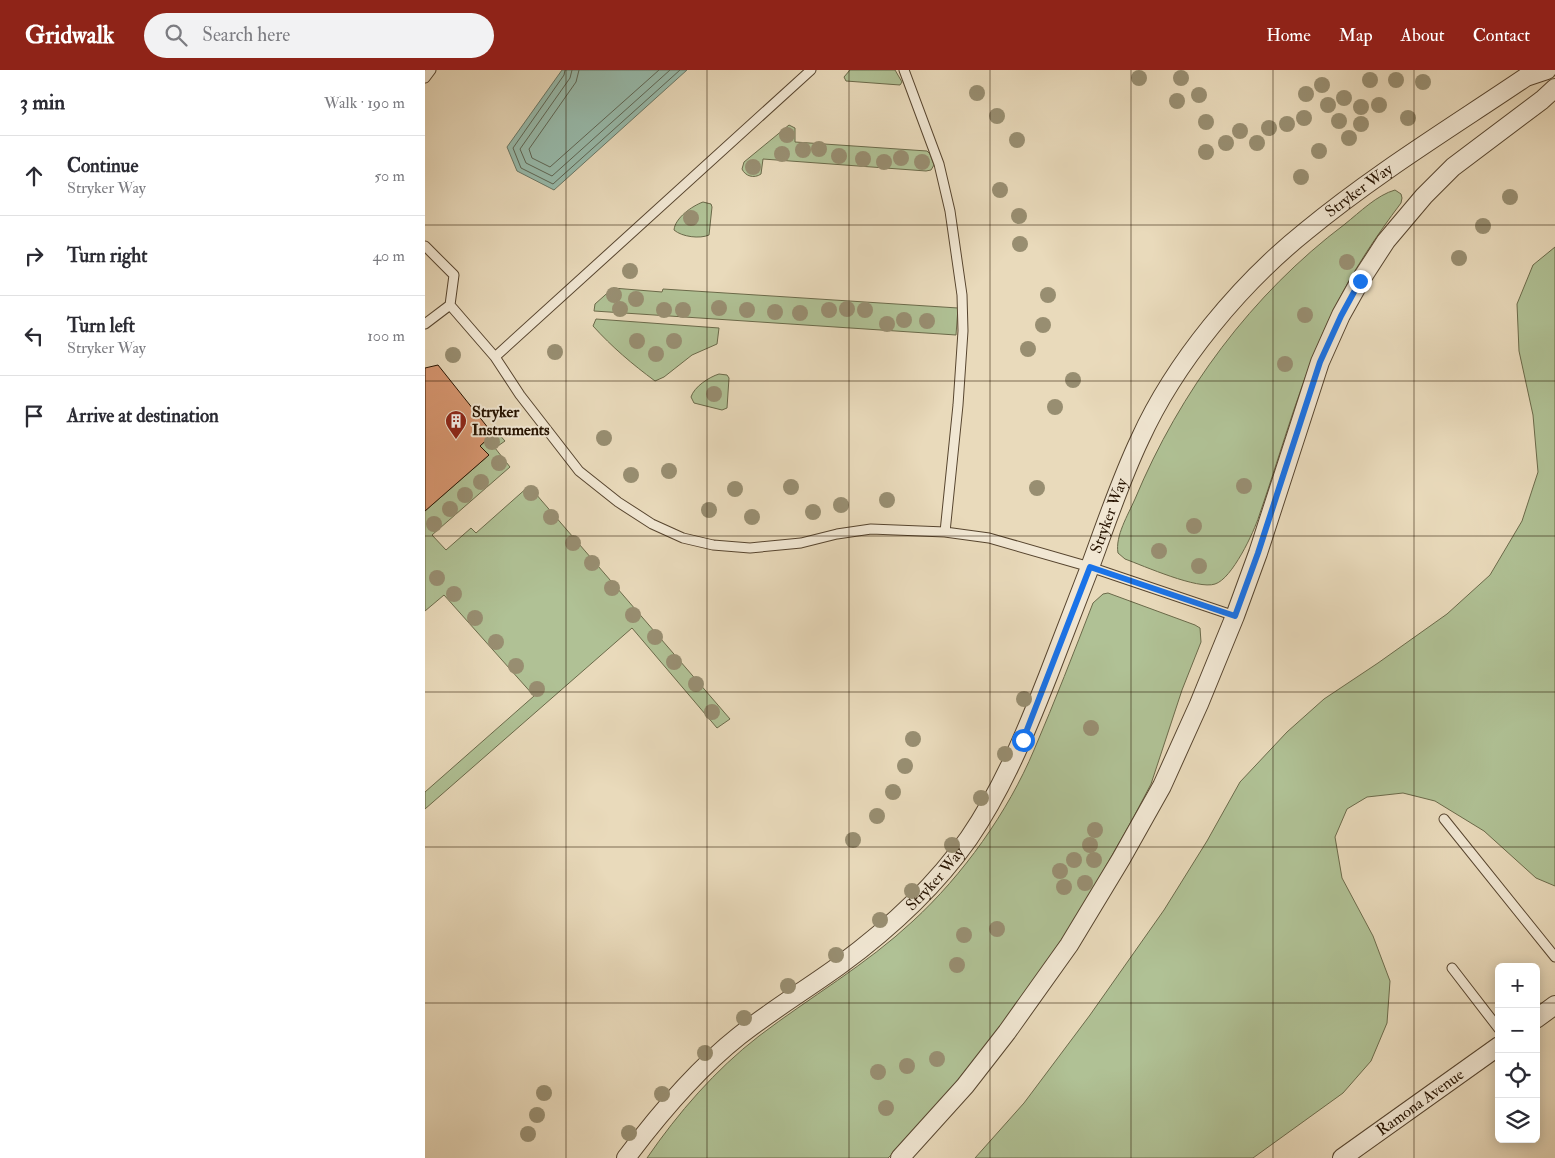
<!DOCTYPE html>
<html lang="en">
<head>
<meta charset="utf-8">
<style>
  body { margin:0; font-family:"IM FELL Double Pica",serif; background:#f2f2f3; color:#2b2b33 }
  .controls { position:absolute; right:15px; bottom:15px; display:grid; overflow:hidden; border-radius:8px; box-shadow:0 2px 12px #0003 }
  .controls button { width:45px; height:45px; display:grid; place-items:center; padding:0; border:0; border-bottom:1px solid #e1e1e2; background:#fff; color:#2b2b33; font:25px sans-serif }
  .stop { position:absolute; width:15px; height:15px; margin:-11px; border:4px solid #1a73e8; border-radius:50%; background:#fff }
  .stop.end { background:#1a73e8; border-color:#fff; box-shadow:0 1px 5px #0008 }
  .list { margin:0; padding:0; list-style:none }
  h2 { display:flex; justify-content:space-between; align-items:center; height:65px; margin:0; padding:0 20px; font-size:21px }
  h2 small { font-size:16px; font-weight:400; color:#7c7c81 }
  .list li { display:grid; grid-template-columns:32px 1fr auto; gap:15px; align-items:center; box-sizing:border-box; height:80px; padding:0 20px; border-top:1px solid #e1e1e2 }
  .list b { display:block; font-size:19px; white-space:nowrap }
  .list p { margin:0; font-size:16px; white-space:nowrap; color:#7c7c81 }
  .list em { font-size:16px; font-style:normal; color:#7c7c81 }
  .icon { flex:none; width:28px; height:28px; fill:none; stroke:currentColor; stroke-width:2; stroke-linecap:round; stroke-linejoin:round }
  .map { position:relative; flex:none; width:1130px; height:1088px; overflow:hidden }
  header { display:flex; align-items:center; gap:30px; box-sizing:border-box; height:70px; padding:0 25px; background:#8f2418; color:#fff }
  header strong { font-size:24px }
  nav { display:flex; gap:28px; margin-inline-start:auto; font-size:18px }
  .search { width:350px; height:45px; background:#f2f2f3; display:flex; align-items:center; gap:12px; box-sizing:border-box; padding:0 18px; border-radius:28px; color:#7c7c81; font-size:19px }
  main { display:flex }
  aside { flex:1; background:#fff }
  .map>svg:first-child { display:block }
</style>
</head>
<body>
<header>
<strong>Gridwalk</strong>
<div class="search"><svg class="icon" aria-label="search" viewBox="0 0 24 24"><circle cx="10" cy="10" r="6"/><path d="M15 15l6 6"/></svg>Search here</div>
<nav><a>Home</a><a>Map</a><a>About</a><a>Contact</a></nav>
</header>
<main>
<aside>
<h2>3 min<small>Walk · 190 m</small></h2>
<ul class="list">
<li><svg class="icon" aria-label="ahead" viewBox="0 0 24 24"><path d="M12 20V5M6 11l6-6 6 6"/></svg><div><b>Continue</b><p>Stryker Way</p></div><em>50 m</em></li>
<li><svg class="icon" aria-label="right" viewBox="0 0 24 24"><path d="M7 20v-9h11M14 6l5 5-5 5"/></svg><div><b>Turn right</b></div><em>40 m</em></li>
<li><svg class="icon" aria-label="left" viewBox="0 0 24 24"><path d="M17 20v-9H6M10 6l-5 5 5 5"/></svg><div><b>Turn left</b><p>Stryker Way</p></div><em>100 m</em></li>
<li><svg class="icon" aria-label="arrive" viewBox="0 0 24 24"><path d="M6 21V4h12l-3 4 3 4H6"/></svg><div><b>Arrive at destination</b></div></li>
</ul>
</aside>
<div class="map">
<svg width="1130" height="1088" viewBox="0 0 1130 1088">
  <rect width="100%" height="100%" fill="#e9dabb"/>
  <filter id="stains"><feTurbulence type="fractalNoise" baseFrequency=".004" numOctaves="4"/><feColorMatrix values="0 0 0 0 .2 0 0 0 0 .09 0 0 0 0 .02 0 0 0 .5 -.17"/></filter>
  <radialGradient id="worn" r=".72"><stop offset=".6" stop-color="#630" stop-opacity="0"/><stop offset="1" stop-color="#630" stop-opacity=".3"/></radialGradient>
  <path fill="#b0c195" stroke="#6b6a4a" d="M425,0H470L477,12L475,15L421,11L419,7Z
    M364,55L370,58V72L502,81L505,84L509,95L506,100L501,101L338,89L336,104C329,109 320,106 317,99L319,92Z
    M970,120L976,124L977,128L976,133C951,166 928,201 909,239C877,304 858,377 834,446C829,462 807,509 790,514C773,520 719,496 700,489L693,483C690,466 703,445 710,429C755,321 827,224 920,154C935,142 952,125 970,120Z
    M278,132L286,134L287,137L284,165C275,169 257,167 249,160C250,148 267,136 278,132Z
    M1130,177V816L1111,808L1059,761L1010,731L978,723L942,727L922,739L910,767L917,808L948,866L965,911L962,953L946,991L918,1023L828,1088H550L599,1033L665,945L739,840L782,771L815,712L862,662L899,629L953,593L1022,544L1065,505L1097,451L1113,402L1108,345L1094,281L1092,234L1108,195Z
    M188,218L237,222L238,219L533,238L531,265L169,241L170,234Z
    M171,249L294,258L292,274L267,285L239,307L230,311C207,294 187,277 168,256Z
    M294,304L302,305L304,308L302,338L297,340L269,333L266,327C269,317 284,307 294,304Z
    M71,361L80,371L70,378L85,397L7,465L21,480L46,458L51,463L104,416L305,649L292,658L207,558L0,739V722L109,626L19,525L0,541V441L64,385L55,376Z
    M683,523L770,555L775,558L776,572L757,620L726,714L706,752L653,845L593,934L532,1011L485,1066L463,1088H222C253,1043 290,1000 334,966C385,927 441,895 488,851C538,805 583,742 609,680C630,631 649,582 668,533L678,524Z"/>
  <path fill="#98bbac" stroke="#6a7867" d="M137,0H262L129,120L92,101L82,77Z"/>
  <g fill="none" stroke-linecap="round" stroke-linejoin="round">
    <path stroke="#5f6756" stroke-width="1" d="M140,0L139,5L88,78L96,98L128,114L255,0
      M147,0L145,8L95,79L101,93L127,106L245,0
      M154,0L151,12L104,79L107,88L125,97L234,0"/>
  </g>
  <path fill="#d89771" stroke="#261300" d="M13,295L68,364L55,376L64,385L0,441V298Z"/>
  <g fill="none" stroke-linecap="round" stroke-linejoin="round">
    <g stroke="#57452f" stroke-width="11">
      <path id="lane" d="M479,0L514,94L525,141L537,225L538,261L533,335L520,462
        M0,8L6,0
        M0,176L29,205L25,235L0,254
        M25,235L70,287L95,325L154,401L193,432L227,454L258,468L288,475L325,478L376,473L412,464L446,459L520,462L564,468L665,497L810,546
        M70,287L386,0
        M1019,749L1130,887
        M1027,898L1074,959"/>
    </g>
    <g stroke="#57452f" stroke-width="20">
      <g id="street">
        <path d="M1111,949L1130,935"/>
        <path id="s1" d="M201,1088C234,1044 271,1000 314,966C347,940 382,919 415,895C464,859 509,818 544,768C578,718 601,662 623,606C637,570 651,534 665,497C681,454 695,411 715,369C750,292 815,214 881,161C950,104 1027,57 1101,7L1122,0"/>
        <path d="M475,1088L540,1016L582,962L644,875L696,789L737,716L774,634L810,546L833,483L895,292L916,245L935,211L961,171L999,126L1028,97L1117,30L1130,18"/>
        <path id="s2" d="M917,1088L1074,976"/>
      </g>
    </g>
    <use href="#lane" stroke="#f1e7d3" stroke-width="9"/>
    <use href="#street" stroke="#f1e7d3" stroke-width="18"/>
  </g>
  <g fill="#988e71">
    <circle cx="714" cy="8" r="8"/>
    <circle cx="756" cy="8" r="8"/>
    <circle cx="945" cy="10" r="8"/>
    <circle cx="971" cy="10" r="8"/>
    <circle cx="998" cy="12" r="8"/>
    <circle cx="897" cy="15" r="8"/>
    <circle cx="552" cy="23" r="8"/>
    <circle cx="881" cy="24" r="8"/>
    <circle cx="774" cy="25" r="8"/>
    <circle cx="919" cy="28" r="8"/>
    <circle cx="752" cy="31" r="8"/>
    <circle cx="903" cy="35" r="8"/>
    <circle cx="954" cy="35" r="8"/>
    <circle cx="936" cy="37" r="8"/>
    <circle cx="572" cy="46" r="8"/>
    <circle cx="879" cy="48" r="8"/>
    <circle cx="983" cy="48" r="8"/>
    <circle cx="914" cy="51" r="8"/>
    <circle cx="781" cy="52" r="8"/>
    <circle cx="862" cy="54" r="8"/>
    <circle cx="936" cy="54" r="8"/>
    <circle cx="844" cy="58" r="8"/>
    <circle cx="815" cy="61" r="8"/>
    <circle cx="362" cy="65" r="8"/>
    <circle cx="924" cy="68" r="8"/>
    <circle cx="592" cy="70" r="8"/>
    <circle cx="801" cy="73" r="8"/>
    <circle cx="832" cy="73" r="8"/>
    <circle cx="394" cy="79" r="8"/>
    <circle cx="378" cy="80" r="8"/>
    <circle cx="894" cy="81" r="8"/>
    <circle cx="781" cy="82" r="8"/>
    <circle cx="357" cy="84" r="8"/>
    <circle cx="414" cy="86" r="8"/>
    <circle cx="476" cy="88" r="8"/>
    <circle cx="438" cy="89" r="8"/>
    <circle cx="459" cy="92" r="8"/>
    <circle cx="497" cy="92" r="8"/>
    <circle cx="328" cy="97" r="8"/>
    <circle cx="876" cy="107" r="8"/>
    <circle cx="575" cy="120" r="8"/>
    <circle cx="1085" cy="127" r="8"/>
    <circle cx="594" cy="146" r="8"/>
    <circle cx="266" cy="148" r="8"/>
    <circle cx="1058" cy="156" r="8"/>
    <circle cx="595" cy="174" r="8"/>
    <circle cx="1034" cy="188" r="8"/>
    <circle cx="922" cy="192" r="8"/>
    <circle cx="205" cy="201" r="8"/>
    <circle cx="189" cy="225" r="8"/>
    <circle cx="623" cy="225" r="8"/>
    <circle cx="211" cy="229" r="8"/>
    <circle cx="294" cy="238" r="8"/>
    <circle cx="195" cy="239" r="8"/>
    <circle cx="422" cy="239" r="8"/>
    <circle cx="239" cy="240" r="8"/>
    <circle cx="258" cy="240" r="8"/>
    <circle cx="322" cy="240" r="8"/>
    <circle cx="404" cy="240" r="8"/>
    <circle cx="440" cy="240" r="8"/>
    <circle cx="350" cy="242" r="8"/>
    <circle cx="375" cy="243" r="8"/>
    <circle cx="880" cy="245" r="8"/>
    <circle cx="479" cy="250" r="8"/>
    <circle cx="502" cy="251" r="8"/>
    <circle cx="462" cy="254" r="8"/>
    <circle cx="618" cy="255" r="8"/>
    <circle cx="212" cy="271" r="8"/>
    <circle cx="249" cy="271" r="8"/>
    <circle cx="603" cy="279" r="8"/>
    <circle cx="130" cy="282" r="8"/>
    <circle cx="231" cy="284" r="8"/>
    <circle cx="28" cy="285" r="8"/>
    <circle cx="860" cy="294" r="8"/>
    <circle cx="648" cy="310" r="8"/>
    <circle cx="289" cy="324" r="8"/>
    <circle cx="630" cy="337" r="8"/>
    <circle cx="179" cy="368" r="8"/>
    <circle cx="67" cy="372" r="8"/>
    <circle cx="74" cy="393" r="8"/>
    <circle cx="244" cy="401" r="8"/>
    <circle cx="206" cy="405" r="8"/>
    <circle cx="56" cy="412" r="8"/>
    <circle cx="819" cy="416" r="8"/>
    <circle cx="366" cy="417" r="8"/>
    <circle cx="612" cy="418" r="8"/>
    <circle cx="310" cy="419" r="8"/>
    <circle cx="106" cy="423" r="8"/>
    <circle cx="40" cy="425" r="8"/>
    <circle cx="462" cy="430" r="8"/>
    <circle cx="416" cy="435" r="8"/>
    <circle cx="25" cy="439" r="8"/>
    <circle cx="284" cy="440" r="8"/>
    <circle cx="388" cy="442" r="8"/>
    <circle cx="126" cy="447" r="8"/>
    <circle cx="327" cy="447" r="8"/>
    <circle cx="9" cy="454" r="8"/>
    <circle cx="769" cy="456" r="8"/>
    <circle cx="148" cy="473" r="8"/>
    <circle cx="734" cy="481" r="8"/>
    <circle cx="167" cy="493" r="8"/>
    <circle cx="774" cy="496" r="8"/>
    <circle cx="12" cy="508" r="8"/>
    <circle cx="187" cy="518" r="8"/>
    <circle cx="29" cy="524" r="8"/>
    <circle cx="208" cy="545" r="8"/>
    <circle cx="50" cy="548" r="8"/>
    <circle cx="230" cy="567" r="8"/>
    <circle cx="71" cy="572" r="8"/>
    <circle cx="249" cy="592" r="8"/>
    <circle cx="91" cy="596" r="8"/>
    <circle cx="271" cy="614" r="8"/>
    <circle cx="112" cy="619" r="8"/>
    <circle cx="599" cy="629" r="8"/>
    <circle cx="287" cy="642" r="8"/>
    <circle cx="666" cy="658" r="8"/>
    <circle cx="488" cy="669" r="8"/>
    <circle cx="580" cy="684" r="8"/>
    <circle cx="480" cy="696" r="8"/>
    <circle cx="468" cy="722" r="8"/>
    <circle cx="556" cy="728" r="8"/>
    <circle cx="452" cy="746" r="8"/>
    <circle cx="670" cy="760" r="8"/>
    <circle cx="428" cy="770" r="8"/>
    <circle cx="527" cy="775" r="8"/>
    <circle cx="665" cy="775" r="8"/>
    <circle cx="649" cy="790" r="8"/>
    <circle cx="669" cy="790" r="8"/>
    <circle cx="635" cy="801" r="8"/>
    <circle cx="660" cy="813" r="8"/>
    <circle cx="639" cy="817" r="8"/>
    <circle cx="487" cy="821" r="8"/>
    <circle cx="455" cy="850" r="8"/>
    <circle cx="572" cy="859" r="8"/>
    <circle cx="539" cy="865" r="8"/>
    <circle cx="411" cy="885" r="8"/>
    <circle cx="532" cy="895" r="8"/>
    <circle cx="363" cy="916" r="8"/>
    <circle cx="319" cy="948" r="8"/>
    <circle cx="280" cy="983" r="8"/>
    <circle cx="512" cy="989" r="8"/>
    <circle cx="482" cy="996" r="8"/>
    <circle cx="453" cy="1002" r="8"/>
    <circle cx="119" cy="1023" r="8"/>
    <circle cx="237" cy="1024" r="8"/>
    <circle cx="461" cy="1038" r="8"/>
    <circle cx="112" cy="1045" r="8"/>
    <circle cx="204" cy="1063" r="8"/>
    <circle cx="103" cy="1064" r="8"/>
  </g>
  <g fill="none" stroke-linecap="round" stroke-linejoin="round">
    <path stroke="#1a73e8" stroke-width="6" d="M598,670L665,497L810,546L833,483L895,292L916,246L935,211"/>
  </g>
  <path fill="none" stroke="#261300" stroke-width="1" stroke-opacity="0.55" d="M141,0V1088M282,0V1088M424,0V1088M565,0V1088M706,0V1088M848,0V1088M989,0V1088M0,155H1130M0,311H1130M0,466H1130M0,622H1130M0,777H1130M0,933H1074M1111,933H1130"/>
  <defs>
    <g id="building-pin" transform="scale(1.125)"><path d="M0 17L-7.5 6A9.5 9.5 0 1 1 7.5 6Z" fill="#8f2418" stroke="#f1e7d3"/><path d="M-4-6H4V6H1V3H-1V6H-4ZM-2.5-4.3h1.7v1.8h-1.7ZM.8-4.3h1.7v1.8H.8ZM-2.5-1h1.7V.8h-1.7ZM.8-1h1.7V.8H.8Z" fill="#fff"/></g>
  </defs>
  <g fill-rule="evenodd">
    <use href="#building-pin" x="31" y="351"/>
  </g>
  <g text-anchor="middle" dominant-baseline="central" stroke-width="4" stroke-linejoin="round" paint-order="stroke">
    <g font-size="16" fill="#261300" stroke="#f1e7d3">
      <text stroke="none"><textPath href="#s1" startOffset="1242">Stryker Way</textPath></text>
      <text stroke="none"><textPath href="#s1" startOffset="824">Stryker Way</textPath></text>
      <text stroke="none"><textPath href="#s1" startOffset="419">Stryker Way</textPath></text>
      <text stroke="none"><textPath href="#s2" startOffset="96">Ramona Avenue</textPath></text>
    </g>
    <g font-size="16" font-weight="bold" fill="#261300" stroke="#f1e7d3" text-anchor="start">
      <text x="47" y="342">Stryker<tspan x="47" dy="18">Instruments</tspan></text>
    </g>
  </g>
  <rect width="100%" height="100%" filter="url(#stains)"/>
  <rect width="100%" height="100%" fill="url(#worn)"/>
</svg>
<div class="controls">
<button>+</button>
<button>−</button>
<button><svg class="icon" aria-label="locate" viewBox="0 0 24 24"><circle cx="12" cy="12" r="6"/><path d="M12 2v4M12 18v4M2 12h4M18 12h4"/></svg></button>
<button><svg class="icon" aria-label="layers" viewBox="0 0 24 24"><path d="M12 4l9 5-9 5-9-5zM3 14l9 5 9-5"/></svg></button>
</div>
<div class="stop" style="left:598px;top:670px"></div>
<div class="stop end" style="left:935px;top:211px"></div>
</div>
</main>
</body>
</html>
